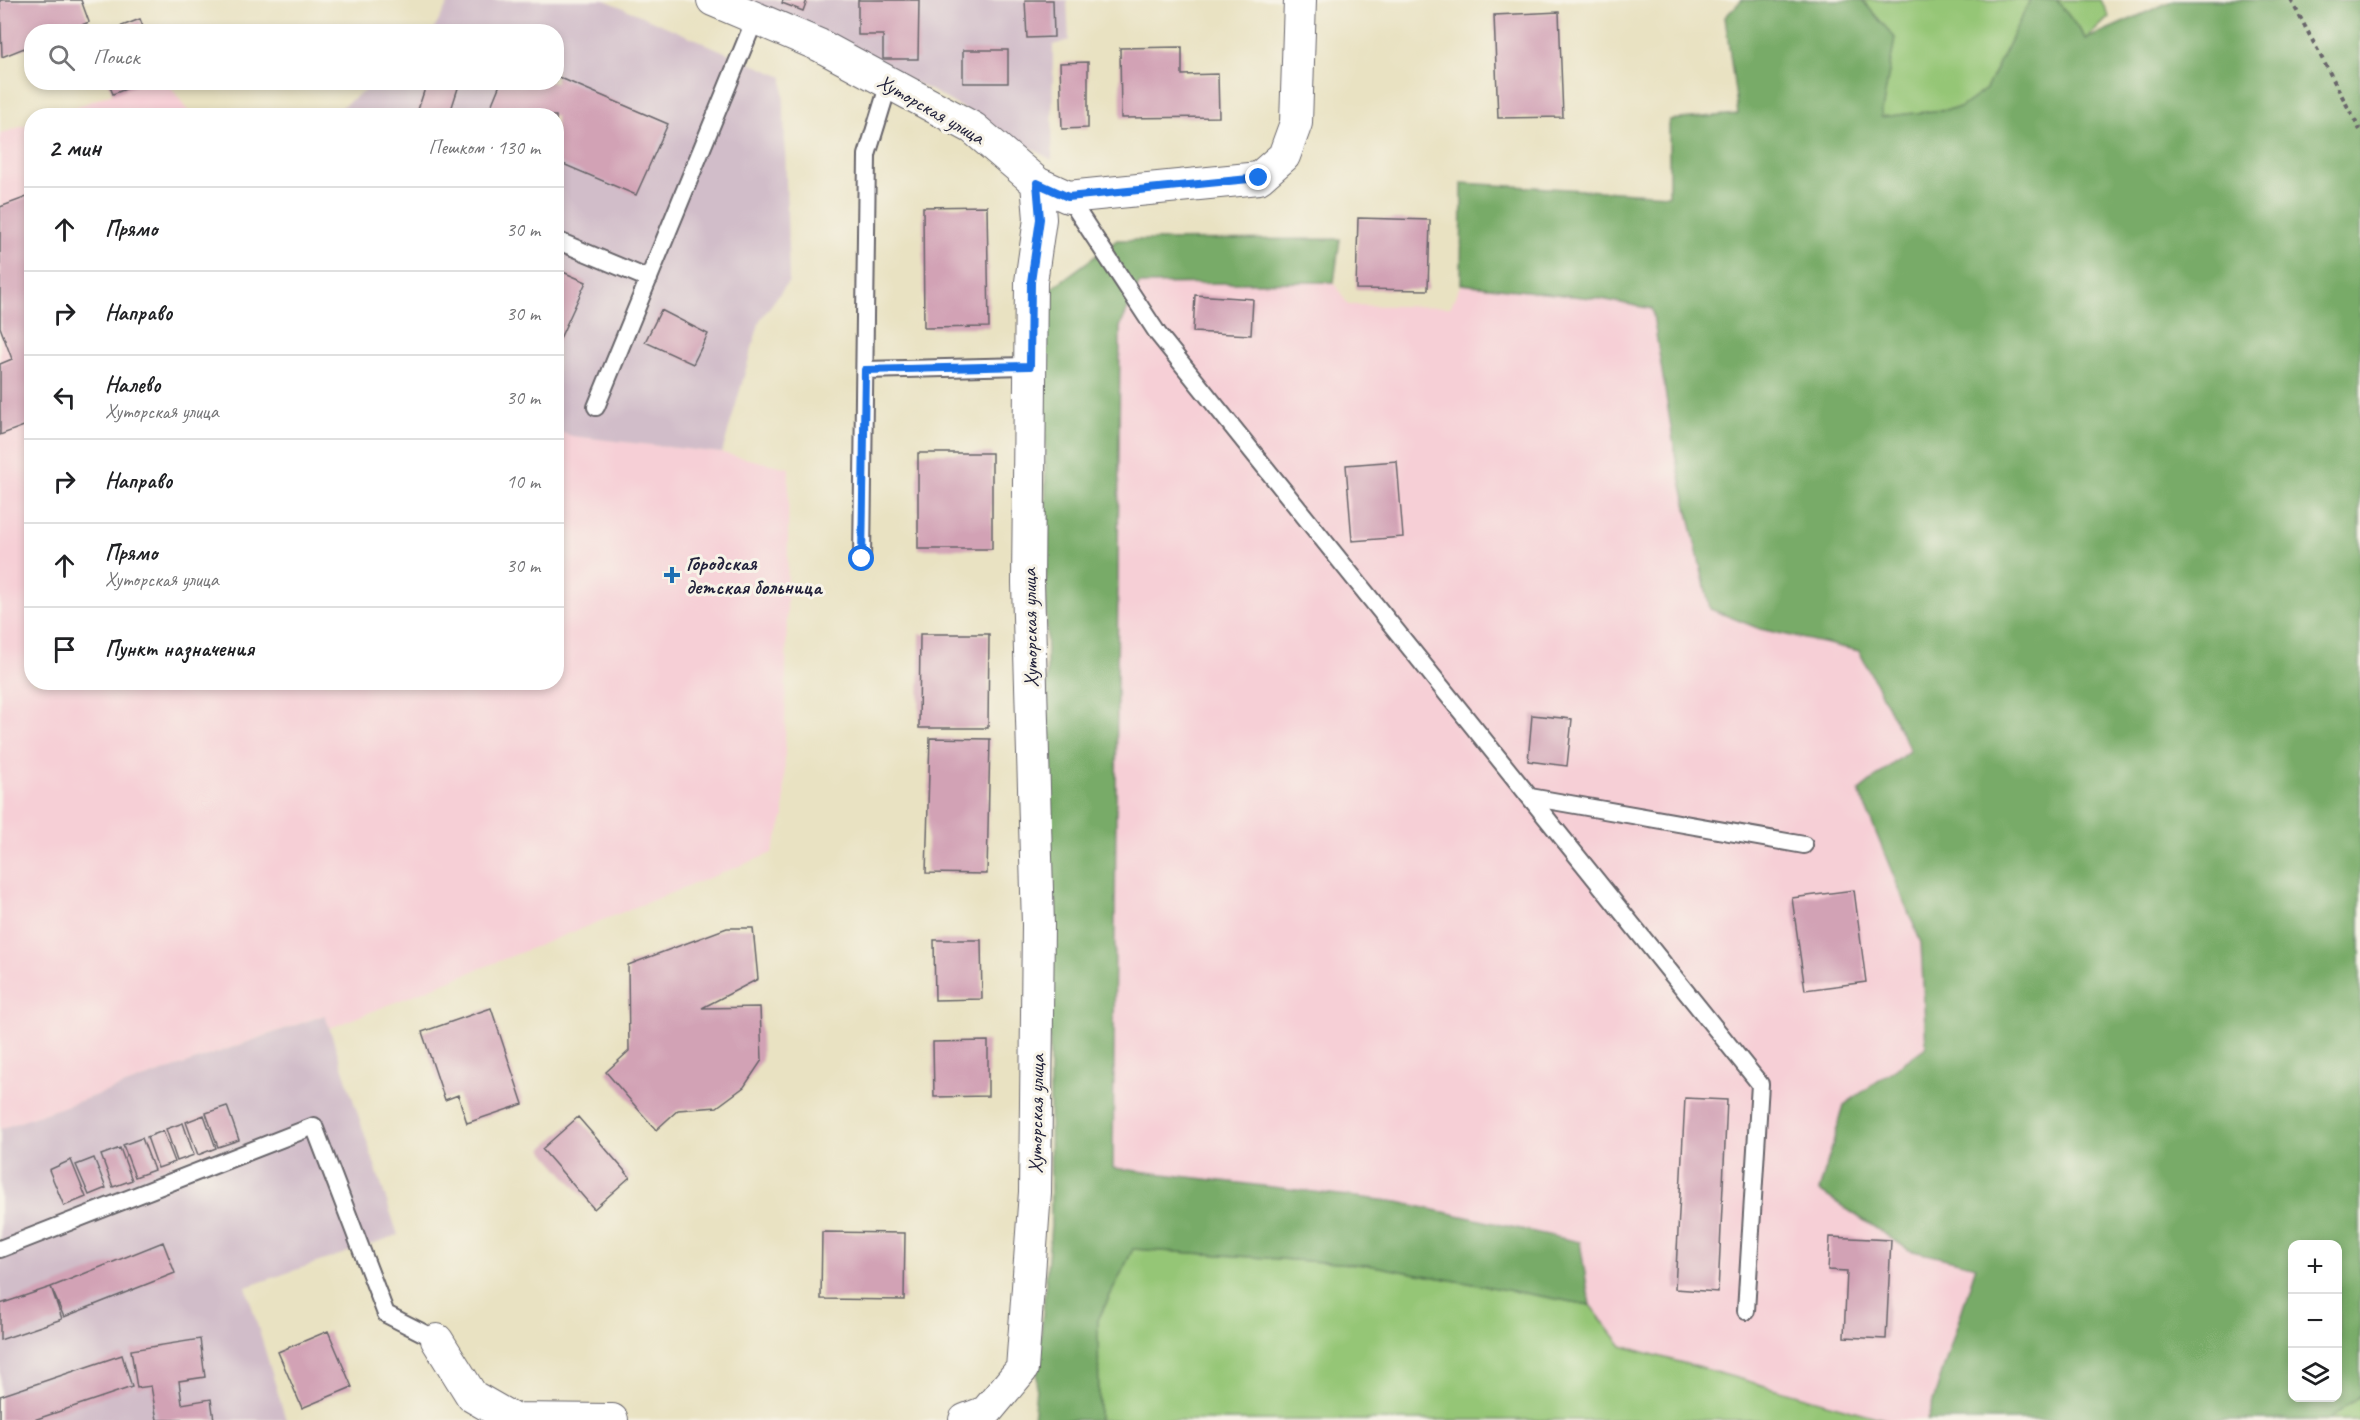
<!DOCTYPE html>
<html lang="ru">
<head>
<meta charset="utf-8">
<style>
  body { margin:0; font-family:Caveat,sans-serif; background:#f6f6f6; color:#202124 }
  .controls { position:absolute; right:18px; bottom:18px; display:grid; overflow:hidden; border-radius:12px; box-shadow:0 3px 9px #0003 }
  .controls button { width:54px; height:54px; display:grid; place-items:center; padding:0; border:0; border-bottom:2px solid #e0e0e0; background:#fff; color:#202124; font:30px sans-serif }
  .stop { position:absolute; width:18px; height:18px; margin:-14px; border:4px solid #1a73e8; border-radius:50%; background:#fff }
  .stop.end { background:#1a73e8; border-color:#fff; box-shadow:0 2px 6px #0008 }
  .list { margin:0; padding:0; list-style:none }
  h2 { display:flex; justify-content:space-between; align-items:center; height:78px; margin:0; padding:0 24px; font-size:26px }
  h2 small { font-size:20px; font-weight:400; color:#757577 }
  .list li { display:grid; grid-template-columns:39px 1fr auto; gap:18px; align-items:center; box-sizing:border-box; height:84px; padding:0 24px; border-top:2px solid #e0e0e0 }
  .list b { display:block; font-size:22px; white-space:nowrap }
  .list p { margin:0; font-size:20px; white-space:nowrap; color:#757577 }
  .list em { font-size:20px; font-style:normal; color:#757577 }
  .icon { flex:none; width:33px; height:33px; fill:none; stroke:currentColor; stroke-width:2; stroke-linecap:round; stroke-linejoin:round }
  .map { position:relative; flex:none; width:2360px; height:1420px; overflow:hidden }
  .search { position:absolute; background:#fff; box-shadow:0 3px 9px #0003; left:24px; top:24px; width:540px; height:66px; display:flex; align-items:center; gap:15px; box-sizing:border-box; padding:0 21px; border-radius:24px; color:#757577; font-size:22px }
  .panel { position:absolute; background:#fff; box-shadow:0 3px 9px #0003; left:24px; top:108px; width:540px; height:582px; border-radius:24px }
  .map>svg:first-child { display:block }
</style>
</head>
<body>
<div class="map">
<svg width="2360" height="1420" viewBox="0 0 2360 1420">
  <rect width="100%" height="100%" fill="#f7f3e8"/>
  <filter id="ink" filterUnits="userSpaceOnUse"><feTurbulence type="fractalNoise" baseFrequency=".0167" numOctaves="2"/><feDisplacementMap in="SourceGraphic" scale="12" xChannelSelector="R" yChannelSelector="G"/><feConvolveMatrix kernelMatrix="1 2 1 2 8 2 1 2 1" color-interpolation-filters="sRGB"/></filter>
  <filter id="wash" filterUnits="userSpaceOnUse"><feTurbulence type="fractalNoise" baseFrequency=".008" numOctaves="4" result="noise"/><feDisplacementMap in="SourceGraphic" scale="24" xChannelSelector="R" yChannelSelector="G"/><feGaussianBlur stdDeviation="1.35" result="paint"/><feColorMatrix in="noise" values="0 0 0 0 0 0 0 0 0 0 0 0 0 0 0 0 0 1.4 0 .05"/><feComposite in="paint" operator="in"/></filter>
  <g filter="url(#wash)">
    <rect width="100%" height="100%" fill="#e9e2c2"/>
    <path fill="#f6cfd6" d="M141,82L168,83L191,115L53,116Z
      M31,123L32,682H556L557,431L573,436L722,453L789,468L784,816L772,853L330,1028L324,1015L0,1129V134Z
      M1334,282L1348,305L1450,307L1461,284L1601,299L1652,309L1676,459L1760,629L1859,651L1910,751L1859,791L1921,943L1926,1047L1844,1105L1909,1250L1977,1265L1927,1420H1886L1622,1345L1590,1305L1580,1242L1398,1202L1113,1168L1120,327L1139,284Z"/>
    <path fill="#d1bdc9" d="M450,0H605L783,77L789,281L760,320L722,453L572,436L557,431L556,116H328L376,83L556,82V32L433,31Z
      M744,0H1067L1069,40L1053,45L1052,160L936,93Z
      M325,1015L398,1235L246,1287L286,1420H0V1129Z"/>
    <path fill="#95c676" stroke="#5c7458" stroke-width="1.5" d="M1862,0H2030L1986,89L1960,108L1880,117L1895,38Z
      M2057,0H2101L2109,17L2086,39Z
      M1133,1249L1368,1265L1590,1305L1622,1346L1887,1420H1099L1098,1320Z
      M2360,1395V1420H2329Z"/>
    <path fill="#78ab67" stroke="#4d6651" stroke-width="1.5" fill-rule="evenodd" d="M1742,0H1862L1895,38L1881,117L1960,108L1986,89L2030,0H2057L2086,39L2174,0H2360V1395L2329,1420H1927L1976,1266L1909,1250L1819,1191L1844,1105L1926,1047L1921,943L1859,791L1910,750L1859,651L1760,629L1710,609L1676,459L1652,309L1601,299L1461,284L1462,183L1669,195V120L1738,114L1725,17ZM2292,1244H2338V1398H2292Z
      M1340,239L1334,282L1139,284L1120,327L1113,1168L1398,1202L1580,1242L1590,1305L1368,1265L1133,1249L1098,1320L1099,1420H1033L1051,1225L1044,294L1117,240Z"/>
    <g id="blocks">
      <path fill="#d2a2b5" d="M0,0H81L89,22L66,32H32V45L2,57Z
        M783,0H807L803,11L782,3Z
        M858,0H919L918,59H883V35H858Z
        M1025,0H1053L1054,37L1027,38Z
        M1559,12L1563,117L1498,118L1494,15Z
        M140,19L145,32H109V31Z
        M1182,47V75L1218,74L1219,117L1121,118L1120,48Z
        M963,50H1008V83H963Z
        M1088,62V128L1062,129L1060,63Z
        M556,76L668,124L636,195L556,161V116H487L501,82H556Z
        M108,82H141V83L113,94Z
        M427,82H460L449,116H416Z
        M32,195V423L0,435V364L12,359L0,327V207Z
        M987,206L989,327L924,328L923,207Z
        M1358,218L1430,220L1428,290L1356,289Z
        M556,269L586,282L556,347Z
        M1195,295L1253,299L1251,335L1193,332Z
        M661,310L708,334L693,364L645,342Z
        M918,453H992V549H918Z
        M1397,461L1403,537L1352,541L1346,465Z
        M920,634H989L988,728H919Z
        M1532,715L1572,719L1567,766L1528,761Z
        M930,738L990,739L987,874L926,873Z
        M1854,890L1866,982L1805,990L1792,898Z
        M727,928H753L758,979L702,1008L760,1007L762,1060L744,1087L717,1107L678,1110L656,1130L606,1072L629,1051L628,965Z
        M934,940H981L982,999L935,1000Z
        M491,1008L523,1104L467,1123L458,1095L445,1100L422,1032Z
        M988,1041V1096L934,1097L933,1042Z
        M1685,1098L1727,1100L1718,1292L1675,1289Z
        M227,1106L239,1140L218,1147L206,1113Z
        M204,1115L216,1148L198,1155L186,1122Z
        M578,1117L630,1177L594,1209L542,1149Z
        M183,1123L194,1155L177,1161L166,1129Z
        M163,1131L175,1162L158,1168L147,1137Z
        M142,1138L154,1170L135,1177L123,1145Z
        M120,1148L132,1180L113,1187L101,1155Z
        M94,1158L106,1188L89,1195L76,1165Z
        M71,1160L86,1197L64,1206L49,1170Z
        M822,1232L905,1233L904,1300L821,1299Z
        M1830,1237L1891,1240L1886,1339L1844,1337L1847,1271L1828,1270Z
        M163,1242L175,1273L64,1317L51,1287Z
        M51,1287L62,1319L0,1340V1304Z
        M328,1331L352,1387L302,1408L278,1352Z
        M200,1339L205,1377L179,1381L182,1404L211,1399L214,1420H157L151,1386L137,1388L131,1350Z
        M122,1355L132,1387L34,1420H0V1396Z"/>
    </g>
  </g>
  <g filter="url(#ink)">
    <use href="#blocks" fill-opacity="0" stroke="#68656a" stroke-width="1.5"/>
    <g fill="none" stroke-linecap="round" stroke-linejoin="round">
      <g stroke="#68656a" stroke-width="20">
        <path id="lane" d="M1068,197L1158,334L1760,1084L1746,1311
          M556,240L649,279
          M865,370L1030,366
          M596,407L755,19
          M862,559L867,155L889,83
          M1530,797L1804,845
          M0,1249L314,1126L386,1314L437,1340"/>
      </g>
      <g stroke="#68656a" stroke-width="34">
        <path id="street" d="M713,0L819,45L973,128L1037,183L1040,219L1031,282L1028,583L1038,925L1035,1192L1022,1369L986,1412L965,1420
          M1037,183L1068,197L1259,178L1284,156L1296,123L1300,0
          M437,1340L472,1396L512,1419L612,1420"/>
      </g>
      <path stroke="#68656a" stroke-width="4" stroke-dasharray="4.5 4.5" stroke-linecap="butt" d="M2291,0L2360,130"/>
      <use href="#lane" stroke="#fff" stroke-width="16"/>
      <use href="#street" stroke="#fff" stroke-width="32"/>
    </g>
  </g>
  <g fill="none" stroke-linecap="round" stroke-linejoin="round" filter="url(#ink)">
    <path stroke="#1a73e8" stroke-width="8" d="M862,559L865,370L1030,366L1031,282L1040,219L1037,183L1068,197L1259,178"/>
  </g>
  <path fill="#1f6fb2" stroke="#f7f3e8" stroke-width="2" d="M669 566h6v6h6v6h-6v6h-6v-6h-6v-6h6z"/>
  <g text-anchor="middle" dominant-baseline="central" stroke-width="6" stroke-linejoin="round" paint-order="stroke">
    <g font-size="21" fill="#22223b" stroke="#f7f3e8">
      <text transform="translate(931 109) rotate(30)">Хуторская улица</text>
      <text transform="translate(1030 628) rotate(-91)">Хуторская улица</text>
      <text transform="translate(1036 1114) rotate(-89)">Хуторская улица</text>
    </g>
    <g font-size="21" font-weight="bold" fill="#22223b" stroke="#f7f3e8" text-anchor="start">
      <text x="686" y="563">Городская<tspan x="686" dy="24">детская больница</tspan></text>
    </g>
  </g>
</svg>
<div class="controls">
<button>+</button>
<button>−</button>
<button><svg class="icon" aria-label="layers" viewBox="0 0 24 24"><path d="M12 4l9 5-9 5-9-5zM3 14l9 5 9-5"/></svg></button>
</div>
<div class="stop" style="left:862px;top:559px"></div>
<div class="stop end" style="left:1259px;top:178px"></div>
<div class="search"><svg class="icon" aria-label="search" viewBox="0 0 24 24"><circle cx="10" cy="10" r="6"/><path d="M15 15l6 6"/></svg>Поиск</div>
<section class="panel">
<h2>2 мин<small>Пешком · 130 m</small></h2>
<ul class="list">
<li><svg class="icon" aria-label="ahead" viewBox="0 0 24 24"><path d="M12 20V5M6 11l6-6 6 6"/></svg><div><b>Прямо</b></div><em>30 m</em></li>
<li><svg class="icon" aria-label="right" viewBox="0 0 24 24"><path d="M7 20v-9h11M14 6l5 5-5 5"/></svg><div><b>Направо</b></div><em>30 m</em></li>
<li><svg class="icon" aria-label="left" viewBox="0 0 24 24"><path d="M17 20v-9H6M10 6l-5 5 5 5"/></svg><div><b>Налево</b><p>Хуторская улица</p></div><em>30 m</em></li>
<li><svg class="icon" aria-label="right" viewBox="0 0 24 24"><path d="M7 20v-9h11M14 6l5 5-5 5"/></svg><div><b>Направо</b></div><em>10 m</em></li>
<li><svg class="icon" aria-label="ahead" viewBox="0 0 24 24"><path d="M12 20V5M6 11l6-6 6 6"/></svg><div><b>Прямо</b><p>Хуторская улица</p></div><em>30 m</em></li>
<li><svg class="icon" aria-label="arrive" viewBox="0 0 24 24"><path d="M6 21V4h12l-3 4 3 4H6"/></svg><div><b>Пункт назначения</b></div></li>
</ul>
</section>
</div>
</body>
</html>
